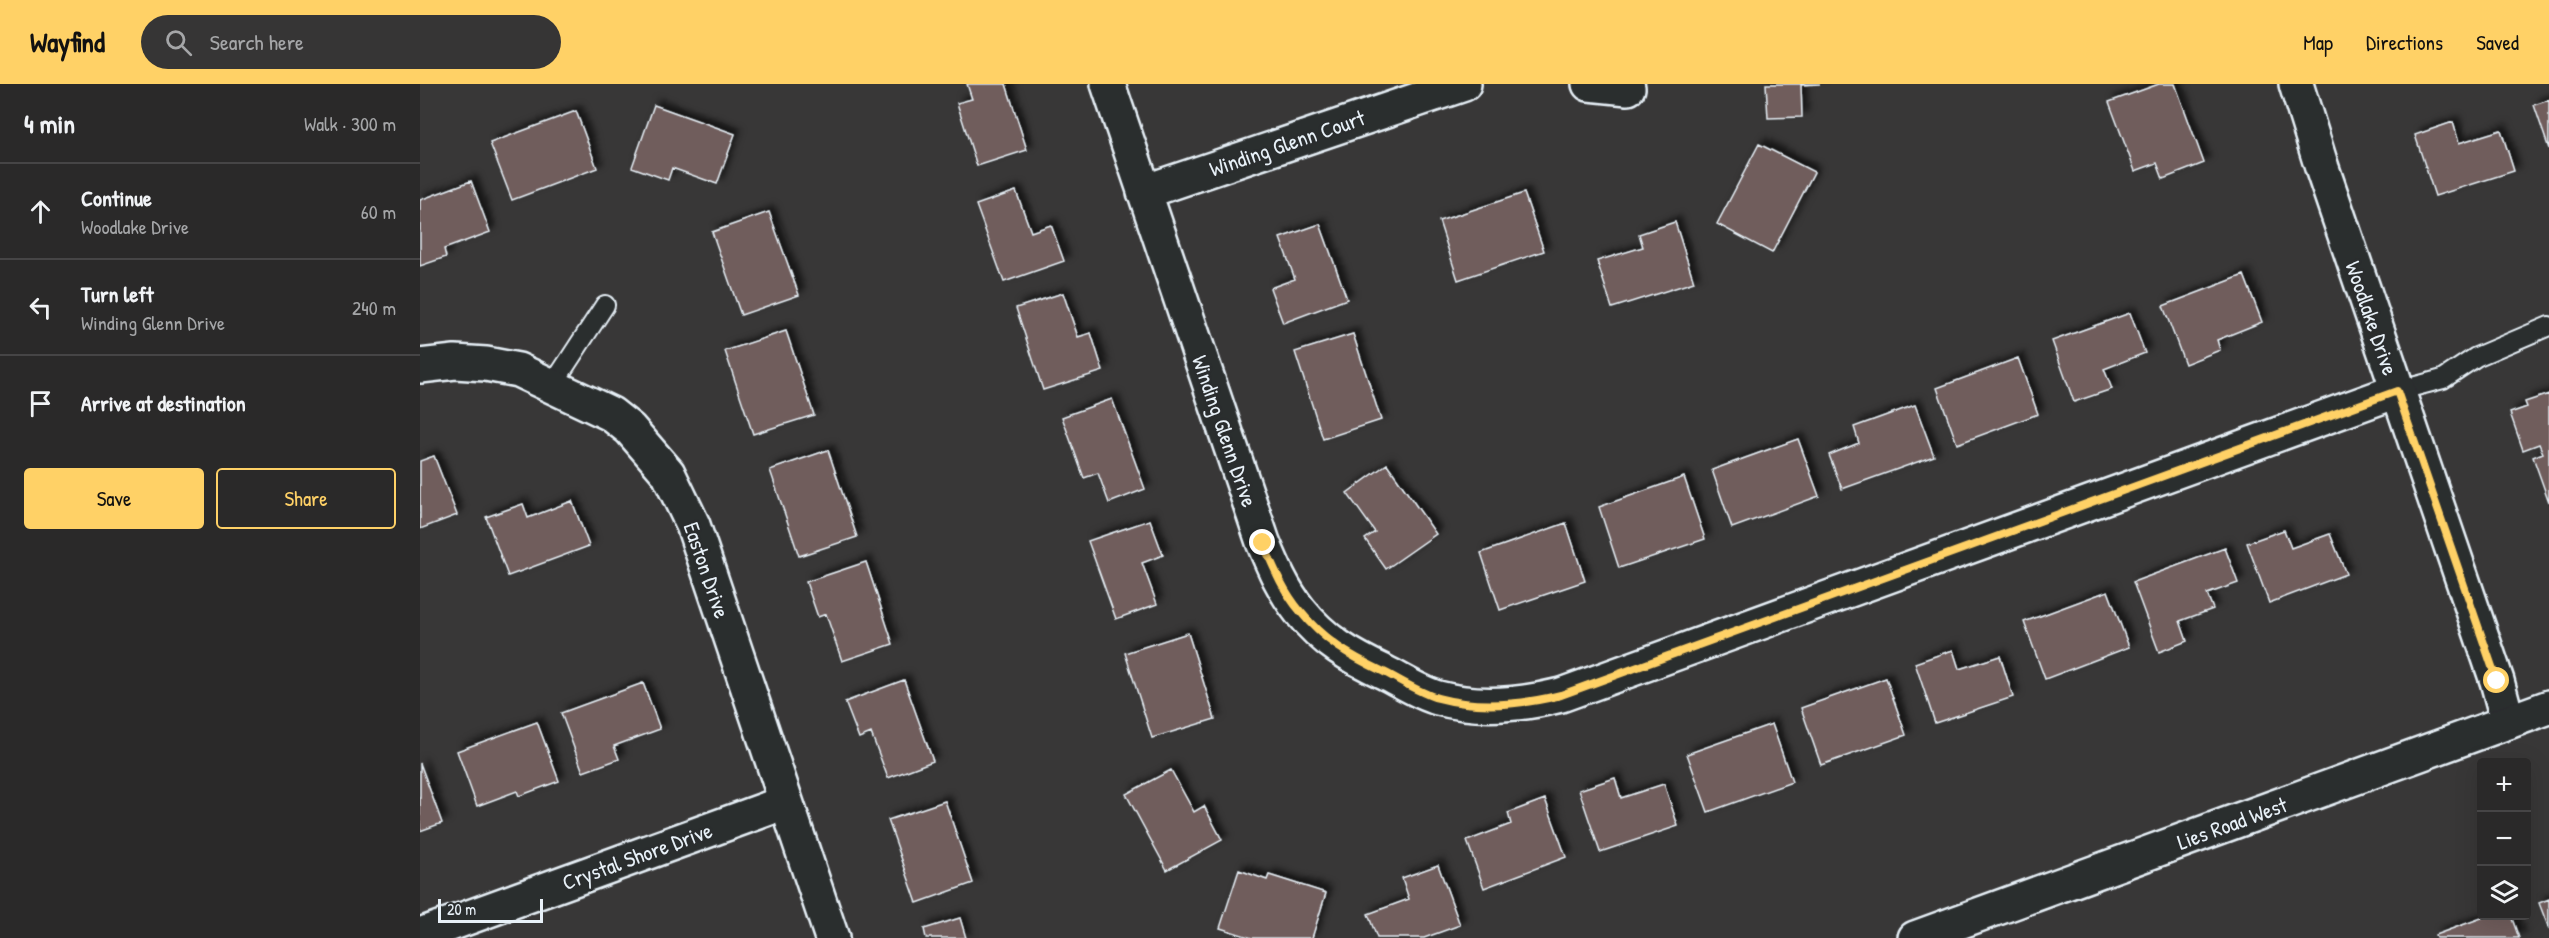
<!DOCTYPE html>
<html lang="en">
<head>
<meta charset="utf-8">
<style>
  body { margin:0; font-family:"Patrick Hand",sans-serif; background:#363535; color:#f1f3f6 }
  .controls { position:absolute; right:18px; bottom:18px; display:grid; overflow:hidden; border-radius:6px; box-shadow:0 6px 24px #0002 }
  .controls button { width:54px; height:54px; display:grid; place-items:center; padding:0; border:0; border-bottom:2px solid #464546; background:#2a2929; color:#f1f3f6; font:30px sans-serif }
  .scale { position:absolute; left:18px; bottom:15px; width:105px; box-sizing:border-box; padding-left:6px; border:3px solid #e8f1f8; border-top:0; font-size:16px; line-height:21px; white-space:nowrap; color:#e8f1f8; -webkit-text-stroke:4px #2a2d2e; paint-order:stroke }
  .stop { position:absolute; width:18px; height:18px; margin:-14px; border:4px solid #ffd166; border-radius:50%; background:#fff }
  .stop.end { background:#ffd166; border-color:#fff; box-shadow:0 2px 6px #0008 }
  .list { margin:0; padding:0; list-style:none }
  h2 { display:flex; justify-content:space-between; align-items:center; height:78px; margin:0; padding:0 24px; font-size:26px }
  h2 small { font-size:20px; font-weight:400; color:#a5a6a8 }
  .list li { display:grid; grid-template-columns:39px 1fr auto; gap:18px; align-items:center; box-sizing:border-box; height:96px; padding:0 24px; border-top:2px solid #464546 }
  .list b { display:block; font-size:22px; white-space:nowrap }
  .list p { margin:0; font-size:20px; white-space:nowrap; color:#a5a6a8 }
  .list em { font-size:20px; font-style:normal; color:#a5a6a8 }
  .actions { display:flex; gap:12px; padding:18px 24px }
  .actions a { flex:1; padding:14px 0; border:2px solid #ffd166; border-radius:6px; text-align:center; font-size:21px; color:#ffd166 }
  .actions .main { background:#ffd166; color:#111 }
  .icon { flex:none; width:33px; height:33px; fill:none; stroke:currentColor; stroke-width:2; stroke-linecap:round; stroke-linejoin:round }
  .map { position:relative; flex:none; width:2129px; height:854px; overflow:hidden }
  header { display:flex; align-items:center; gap:36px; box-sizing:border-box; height:84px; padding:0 30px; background:#ffd166; color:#111 }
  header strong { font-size:28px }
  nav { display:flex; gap:33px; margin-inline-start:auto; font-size:21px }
  .search { width:420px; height:54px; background:#363535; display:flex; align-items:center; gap:15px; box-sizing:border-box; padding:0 21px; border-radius:33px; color:#a5a6a8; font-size:22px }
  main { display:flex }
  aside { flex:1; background:#2a2929 }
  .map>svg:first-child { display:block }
</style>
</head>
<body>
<header>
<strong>Wayfind</strong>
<div class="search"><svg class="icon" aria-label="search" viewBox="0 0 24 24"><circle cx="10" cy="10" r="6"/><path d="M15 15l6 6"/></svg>Search here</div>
<nav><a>Map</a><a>Directions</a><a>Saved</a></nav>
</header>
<main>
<aside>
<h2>4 min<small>Walk · 300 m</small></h2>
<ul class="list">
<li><svg class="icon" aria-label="ahead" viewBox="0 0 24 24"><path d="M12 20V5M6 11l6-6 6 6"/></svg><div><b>Continue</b><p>Woodlake Drive</p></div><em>60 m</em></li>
<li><svg class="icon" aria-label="left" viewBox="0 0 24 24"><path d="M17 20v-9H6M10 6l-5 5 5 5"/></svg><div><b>Turn left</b><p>Winding Glenn Drive</p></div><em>240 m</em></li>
<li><svg class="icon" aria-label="arrive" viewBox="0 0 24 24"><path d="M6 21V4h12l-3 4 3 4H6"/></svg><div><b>Arrive at destination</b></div></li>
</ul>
<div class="actions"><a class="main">Save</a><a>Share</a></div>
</aside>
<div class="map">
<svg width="2129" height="854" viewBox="0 0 2129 854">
  <defs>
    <filter id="shadow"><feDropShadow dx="5.5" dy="-5.5" stdDeviation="3" flood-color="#0009"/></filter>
  </defs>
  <rect width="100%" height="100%" fill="#383737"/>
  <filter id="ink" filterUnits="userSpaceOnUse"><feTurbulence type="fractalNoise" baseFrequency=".0167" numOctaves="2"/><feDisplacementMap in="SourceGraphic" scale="12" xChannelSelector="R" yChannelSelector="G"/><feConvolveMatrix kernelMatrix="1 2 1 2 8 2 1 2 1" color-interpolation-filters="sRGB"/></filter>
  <g filter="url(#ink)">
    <path fill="#705d5b" stroke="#e8f1f8" stroke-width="1.5" filter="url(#shadow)" d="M547,0H586L607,66L557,82L537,19L552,15Z
      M1346,0H1400L1381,1L1382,33L1348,34Z
      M1739,0H1755L1784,79L1743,95L1737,79L1715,87L1689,18Z
      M2129,16V65L2114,21Z
      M234,21L315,50L297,100L252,84L248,96L212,83Z
      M156,27L177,84L92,116L70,59Z
      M2033,38L2039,59L2081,46L2094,87L2015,112L1995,51Z
      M1339,60L1394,88L1352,169L1297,140Z
      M51,97L70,148L24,165L26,173L0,182V116Z
      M596,107L611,148L631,141L644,177L584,198L556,121Z
      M1104,109L1124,167L1038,196L1019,137Z
      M349,128L379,211L321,231L292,148Z
      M1255,138L1274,198L1192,224L1177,177L1223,163L1219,150Z
      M900,140L927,215L863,239L850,204L875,195L860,154Z
      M1824,191L1842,238L1797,256L1800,266L1765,280L1743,222Z
      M643,209L658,253L671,249L683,287L623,306L596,224Z
      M1710,229L1725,269L1684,285L1692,305L1654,318L1632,257Z
      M366,247L394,331L333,350L305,267Z
      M933,250L961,336L903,355L875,268Z
      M1598,274L1618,330L1537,360L1517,304Z
      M2129,310V418L2113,373L2123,369L2119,360L2103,366L2090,329L2107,323L2105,318Z
      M692,315L725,405L689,419L678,389L664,394L642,333Z
      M1495,321L1514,372L1422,405L1409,371L1439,359L1434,343Z
      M1378,355L1399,412L1312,444L1292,386Z
      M408,366L437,453L379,472L350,386Z
      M14,372L37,431L0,445V377Z
      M967,380L1016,450L966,485L945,455L955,448L927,409Z
      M1264,393L1285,455L1199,484L1179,423Z
      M152,417L169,462L88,492L66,433L103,420L108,434Z
      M730,436L743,471L722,479L737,520L696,535L668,457Z
      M1146,439L1165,497L1080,526L1061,469Z
      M1864,446L1871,464L1910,450L1926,490L1849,519L1827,459Z
      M1805,464L1818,499L1787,510L1793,525L1760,537L1767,557L1739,568L1713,498Z
      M446,478L473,560L422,577L406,530L398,533L386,498Z
      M1688,507L1709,563L1625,595L1604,538Z
      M768,549L795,635L732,654L705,569Z
      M1533,566L1539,585L1580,572L1593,613L1515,639L1495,579Z
      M1466,594L1486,651L1401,681L1381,624Z
      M484,596L513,677L468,694L451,649L439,654L425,618Z
      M223,599L240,645L194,662L199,675L163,688L141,629Z
      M117,638L139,697L99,712L97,707L57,722L37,667Z
      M1352,640L1372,698L1288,728L1267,670Z
      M0,679L22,739L0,747Z
      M751,686L774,728L784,722L802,756L747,786L706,710Z
      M1195,694L1201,714L1244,700L1258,742L1180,768L1159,706Z
      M1125,715L1146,773L1064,804L1047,757L1091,740L1088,729Z
      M525,717L553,799L497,819L468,736Z
      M1018,781L1040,841L1004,854H957L948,830L989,815L982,794Z
      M819,786L847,796L849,791L906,809L892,854H832L800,844Z
      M2129,815V845L2119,819Z
      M2067,832H2091L2099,854H2016L2015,851Z
      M540,834L546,854H506L504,845Z"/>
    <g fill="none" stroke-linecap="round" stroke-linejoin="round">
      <g stroke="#e8f1f8" stroke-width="22">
        <path id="lane" d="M132,302L185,221
          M1977,307L2023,295L2056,273L2129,242"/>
      </g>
      <g stroke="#e8f1f8" stroke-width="38">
        <path id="street" d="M688,0L843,458C853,482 863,506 880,527C904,557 930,572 964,588C982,597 1000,609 1018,614C1059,625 1101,621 1141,611L1977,307
          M1169,0L1208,4
          M1876,0L1902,84L2077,597L2088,638
          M724,108L1044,0
          M0,282L35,278L66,280L98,286L191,330L210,345L248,389L273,441L412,854
          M0,851L366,718"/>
      </g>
      <g stroke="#e8f1f8" stroke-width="38">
        <path id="secondary" d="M1495,854L2129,623"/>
      </g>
      <use href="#lane" stroke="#2a2d2e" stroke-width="18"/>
      <use href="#street" stroke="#2a2d2e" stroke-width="33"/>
      <use href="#secondary" stroke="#2a2d2e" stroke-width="33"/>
    </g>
  </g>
  <g fill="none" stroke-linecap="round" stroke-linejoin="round" filter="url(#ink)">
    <path stroke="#ffd166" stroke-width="8" d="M843,459C853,482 863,507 880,527C904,557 930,572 964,588C982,597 1000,609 1018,614C1059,625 1101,621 1141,611L1977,307L2077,597"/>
  </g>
  <g text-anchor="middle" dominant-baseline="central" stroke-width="5" stroke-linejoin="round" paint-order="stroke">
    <g font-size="22" fill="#e8f1f8" stroke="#2a2d2e">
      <text transform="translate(867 59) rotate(-19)">Winding Glenn Court</text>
      <text transform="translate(1952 234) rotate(71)">Woodlake Drive</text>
      <text transform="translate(805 347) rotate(71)">Winding Glenn Drive</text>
      <text transform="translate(287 486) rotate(71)">Easton Drive</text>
      <text transform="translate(1812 739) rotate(-20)">Lies Road West</text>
      <text transform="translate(217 772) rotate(-20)">Crystal Shore Drive</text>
    </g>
  </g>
</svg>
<div class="controls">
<button>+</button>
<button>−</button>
<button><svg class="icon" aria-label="layers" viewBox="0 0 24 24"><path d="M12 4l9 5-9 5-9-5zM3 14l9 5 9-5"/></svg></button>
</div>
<div class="scale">20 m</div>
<div class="stop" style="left:2077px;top:597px"></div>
<div class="stop end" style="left:843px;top:459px"></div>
</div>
</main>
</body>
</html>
